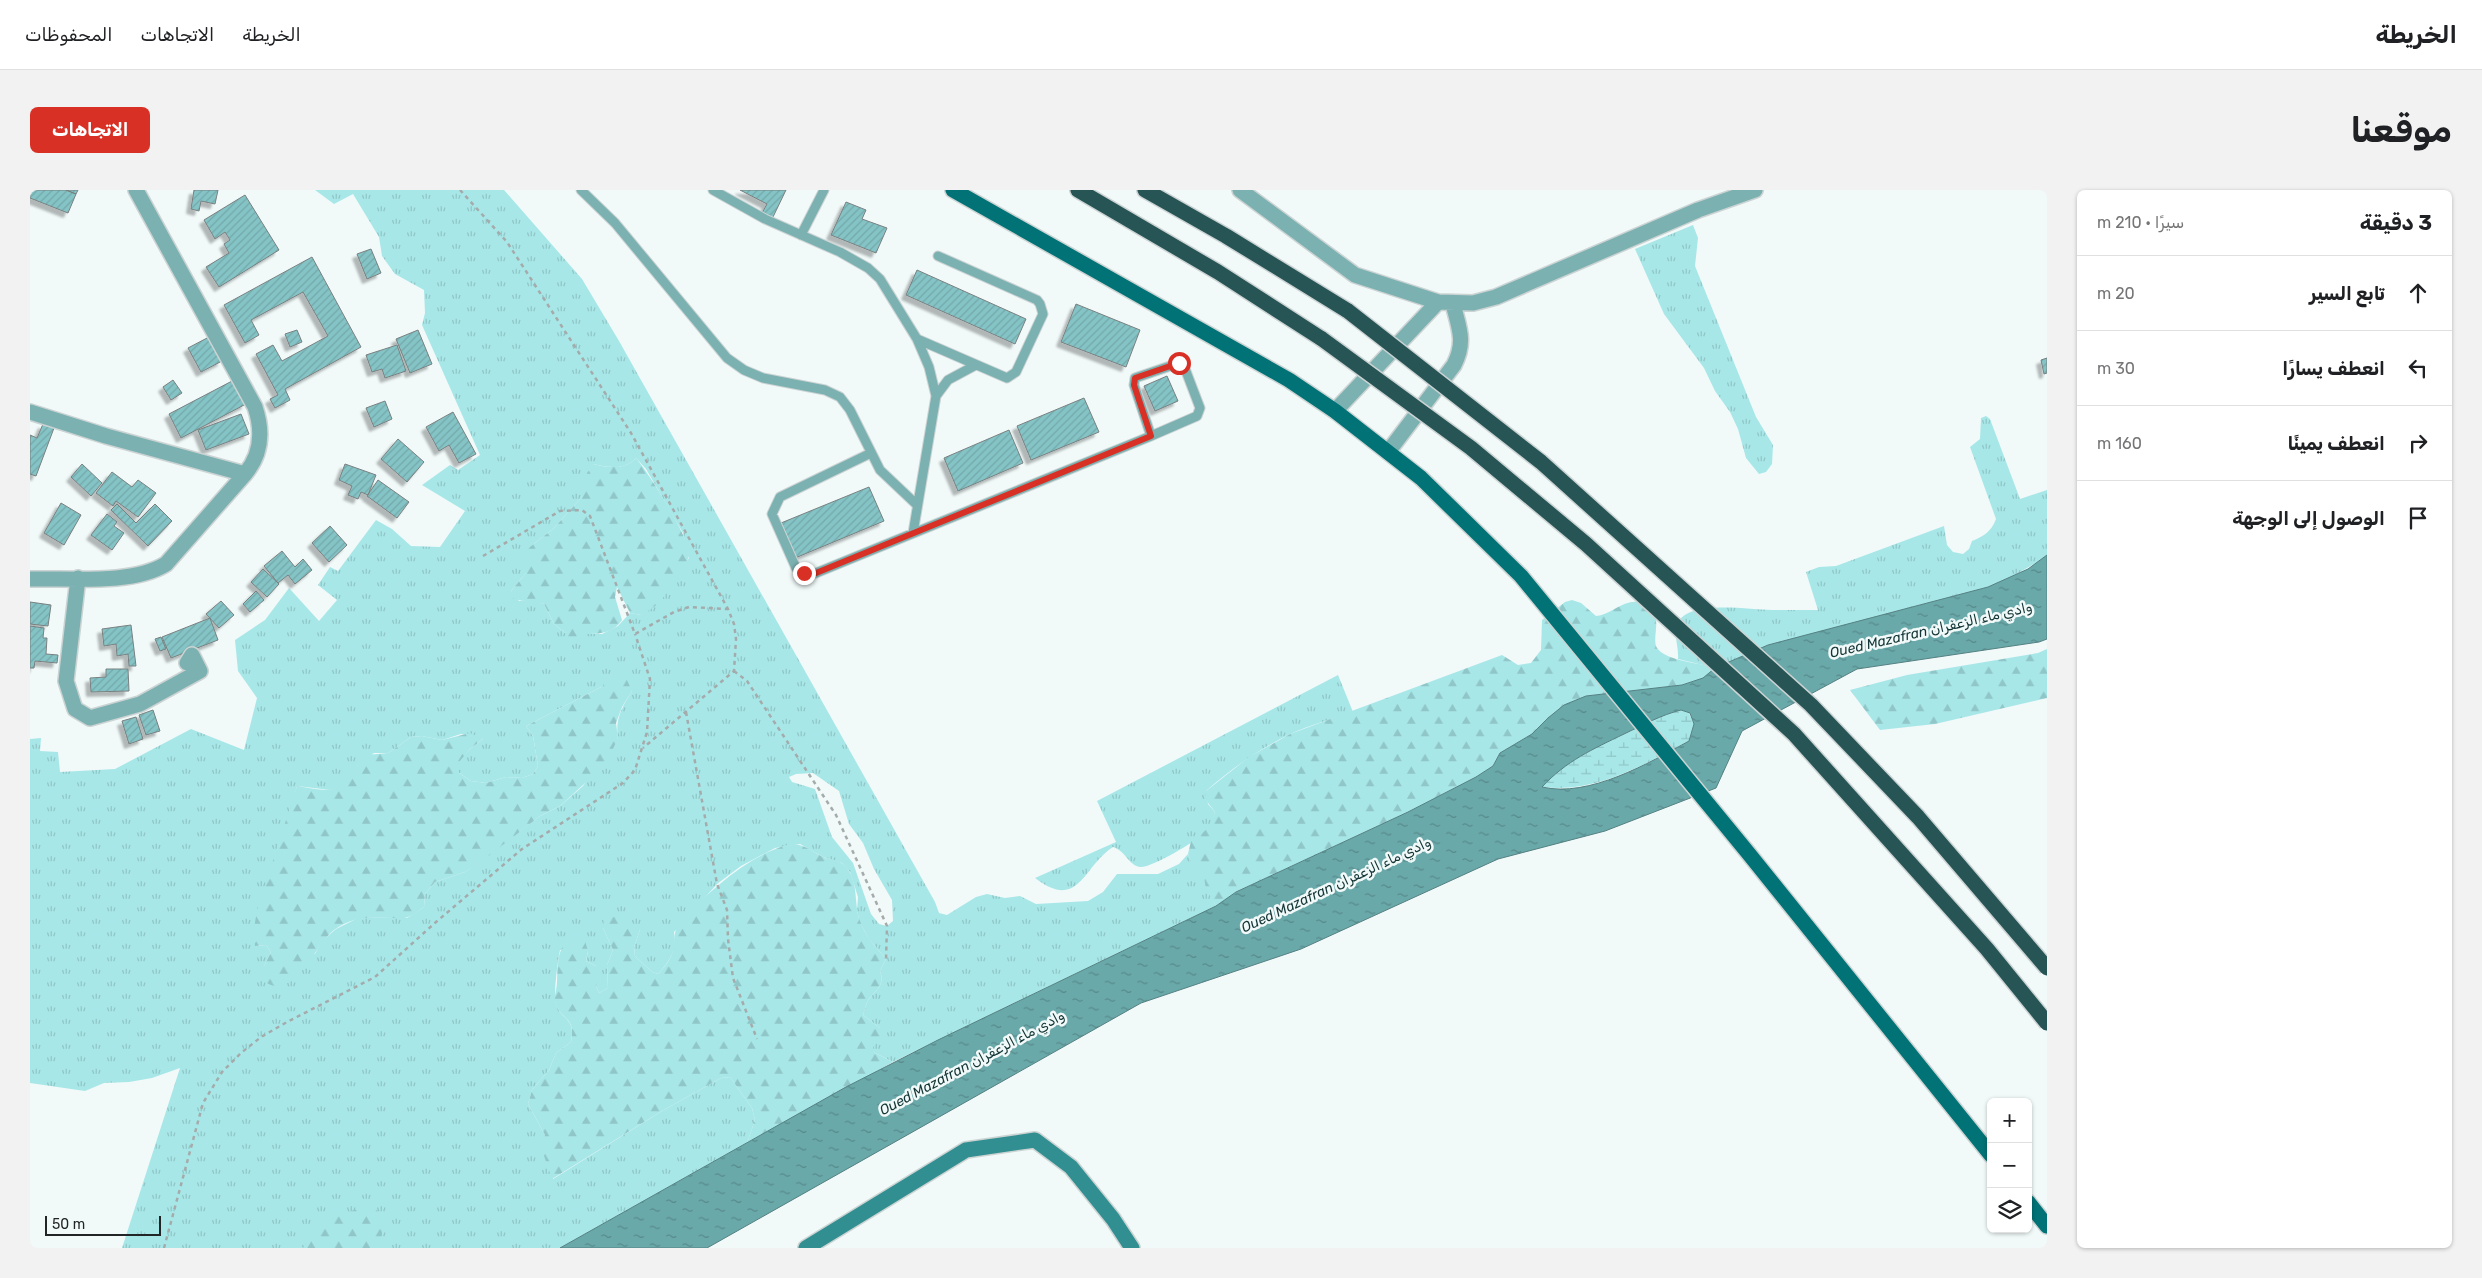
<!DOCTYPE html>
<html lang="ar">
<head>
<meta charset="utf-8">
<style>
  body { margin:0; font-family:Rubik,"Noto Sans Arabic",sans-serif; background:#f2f2f2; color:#202124; direction:rtl }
  .controls { position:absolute; right:15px; bottom:15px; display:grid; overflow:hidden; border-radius:8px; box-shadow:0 1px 4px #0004 }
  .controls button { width:45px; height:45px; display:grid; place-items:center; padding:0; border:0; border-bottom:1px solid #e0e0e0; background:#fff; color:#202124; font:25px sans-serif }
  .scale { position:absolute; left:15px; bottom:12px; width:116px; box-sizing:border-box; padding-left:5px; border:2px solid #222525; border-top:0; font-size:14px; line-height:18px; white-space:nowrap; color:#222525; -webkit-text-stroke:4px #f1f9f9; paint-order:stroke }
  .stop { position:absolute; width:15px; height:15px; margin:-11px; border:4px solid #d93025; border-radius:50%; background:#fff }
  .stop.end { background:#d93025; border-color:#fff; box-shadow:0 1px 5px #0008 }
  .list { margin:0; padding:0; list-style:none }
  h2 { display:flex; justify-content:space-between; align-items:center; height:65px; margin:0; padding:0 20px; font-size:21px }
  h2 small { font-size:16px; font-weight:400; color:#757577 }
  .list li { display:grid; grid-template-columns:32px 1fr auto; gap:15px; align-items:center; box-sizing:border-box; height:75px; padding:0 20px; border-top:1px solid #e0e0e0 }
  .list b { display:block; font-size:19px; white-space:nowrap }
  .list em { font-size:16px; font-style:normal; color:#757577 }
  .icon { flex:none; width:28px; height:28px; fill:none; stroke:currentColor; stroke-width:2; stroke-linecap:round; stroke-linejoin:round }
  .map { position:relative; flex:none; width:2017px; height:1058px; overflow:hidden; direction:ltr; border-radius:8px }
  header { display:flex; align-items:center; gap:30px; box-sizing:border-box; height:70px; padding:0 25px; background:#fff; border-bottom:1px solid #e0e0e0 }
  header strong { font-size:24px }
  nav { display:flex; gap:28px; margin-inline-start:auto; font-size:18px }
  .intro { display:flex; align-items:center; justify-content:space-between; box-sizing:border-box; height:120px; padding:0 30px }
  h1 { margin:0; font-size:35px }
  .button { padding:12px 22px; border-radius:8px; background:#d93025; color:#fff; font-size:18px; font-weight:700 }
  main { display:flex; gap:30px; padding:0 30px }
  aside { flex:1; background:#fff; border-radius:8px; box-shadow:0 1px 4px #0004 }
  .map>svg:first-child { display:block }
</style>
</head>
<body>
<header>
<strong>الخريطة</strong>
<nav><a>الخريطة</a><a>الاتجاهات</a><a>المحفوظات</a></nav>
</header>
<div class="intro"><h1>موقعنا</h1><a class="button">الاتجاهات</a></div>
<main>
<aside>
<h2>3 دقيقة<small>سيرًا · 210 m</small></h2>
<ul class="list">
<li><svg class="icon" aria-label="ahead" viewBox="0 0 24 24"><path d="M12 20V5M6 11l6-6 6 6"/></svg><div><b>تابع السير</b></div><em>20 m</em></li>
<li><svg class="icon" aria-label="left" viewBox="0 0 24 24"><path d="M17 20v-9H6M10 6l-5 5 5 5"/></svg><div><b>انعطف يسارًا</b></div><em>30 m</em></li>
<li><svg class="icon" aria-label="right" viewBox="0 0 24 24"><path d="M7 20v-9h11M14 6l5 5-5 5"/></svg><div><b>انعطف يمينًا</b></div><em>160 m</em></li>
<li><svg class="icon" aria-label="arrive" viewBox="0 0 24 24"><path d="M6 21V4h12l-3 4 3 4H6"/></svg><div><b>الوصول إلى الوجهة</b></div></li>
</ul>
</aside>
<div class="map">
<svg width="2017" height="1058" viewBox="0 0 2017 1058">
  <defs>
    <pattern id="grass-tufts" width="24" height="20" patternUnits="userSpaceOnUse" patternTransform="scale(1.25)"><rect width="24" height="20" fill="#a8e7e8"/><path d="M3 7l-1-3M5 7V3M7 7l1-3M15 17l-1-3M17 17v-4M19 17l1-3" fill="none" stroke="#90c6c7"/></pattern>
    <pattern id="forest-firs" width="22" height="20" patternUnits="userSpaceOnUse" patternTransform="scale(1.25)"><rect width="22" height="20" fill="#a8e7e8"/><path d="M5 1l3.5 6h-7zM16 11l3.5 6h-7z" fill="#90c6c7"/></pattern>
    <pattern id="wetland-marsh" width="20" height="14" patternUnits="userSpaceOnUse" patternTransform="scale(1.25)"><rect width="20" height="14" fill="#a8e7e8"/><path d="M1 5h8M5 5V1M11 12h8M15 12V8" fill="none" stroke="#90c6c7"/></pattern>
    <pattern id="water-ripples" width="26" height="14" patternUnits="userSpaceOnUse" patternTransform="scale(1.25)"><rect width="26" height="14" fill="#6aa9aa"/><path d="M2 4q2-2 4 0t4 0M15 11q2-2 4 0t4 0" fill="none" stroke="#57898a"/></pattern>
    <pattern id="building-hatch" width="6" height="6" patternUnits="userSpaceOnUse" patternTransform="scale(1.25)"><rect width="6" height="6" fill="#85c4c6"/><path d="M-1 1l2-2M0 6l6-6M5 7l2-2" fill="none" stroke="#73a8aa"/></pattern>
    <filter id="shadow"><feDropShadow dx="-4.5" dy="4.5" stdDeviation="1" flood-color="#0004"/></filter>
  </defs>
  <rect width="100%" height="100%" fill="#f1f9f9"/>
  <path fill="url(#grass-tufts)" fill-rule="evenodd" d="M285,0H474L552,89L589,151L905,712L909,723L917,725L946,707L957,704L975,708L990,706L1006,714L1058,711L1073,702L1087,684H1128L1149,674L1158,664C1161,673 1170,677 1174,686C1178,697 1180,705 1186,716L863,872L845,863L842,857L850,838L833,825C835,820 836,813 839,809C847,799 855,795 850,781L856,769L839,749L830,733L827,721L828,707L820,682L812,673L793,667L770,654L745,658L711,676L687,694L644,742C647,760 640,771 628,784L622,782L605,766L604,757L610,740L573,738L583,760L577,775L578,798L569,803L566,796V776L556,771L558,761L530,760C528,770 523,806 526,814C531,831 546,826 541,852L526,863L519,880L502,900L498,914L515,945L523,989L632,921L691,888L700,887L722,918L725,930L717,953L530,1058H92L150,878L122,888L99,892L74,893L55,901L0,893V549L11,548L10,561L28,562L30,582L85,579L161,539L214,560L227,508L208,481L205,450L235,430L259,398L289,431L307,410L288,395L300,377L308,381L346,330L362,339L381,356L410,357L435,321L392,295L420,275L428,280L450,265L392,135L395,123L394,100L365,84L352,66L349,47L323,4L304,14ZM606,268L616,279L653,343L659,368L611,425L600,423L588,436L572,444L535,443L524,434L514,414L502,409L489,411L481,401L496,383L501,356L523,339L551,308L564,274C578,278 596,280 606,268ZM573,496L602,501C592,517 585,529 588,548L553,596L530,616L510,626L435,682L405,692L395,704L394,717L377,728L330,727L306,739L292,751L285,764L234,776L241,762L236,755L225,756L267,596L300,600L309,598L320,588L328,575L344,563H358L381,547L392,546L412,550L431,544L453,549L440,559L428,572L429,583L441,591L456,593L476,587L492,588L503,584L508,576L503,546L496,536ZM783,583L809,601L819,634L833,653L844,679L862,710L863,731L857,736L849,734L841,724L823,673L802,647L785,599L762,592L759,587L766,584Z
    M1663,35L1668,48L1665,76L1726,227L1743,255L1742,274L1736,282L1729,284L1716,268L1708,239L1700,222L1685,201L1674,178L1634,124L1605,59Z
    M1956,226L1960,229L1990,309L2017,300V365L2013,369L1976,390L1958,397L1738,455L1685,478L1648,469C1649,455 1642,444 1649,431C1662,410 1720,420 1742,420C1757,420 1773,420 1788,420L1776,382L1789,377L1806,376L1914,336L1917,355L1923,362L1933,364L1939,359L1942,351C1954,346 1961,342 1966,329L1940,257L1950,249L1951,228Z
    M1308,485L1323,522C1302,529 1279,535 1258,545C1228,560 1201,579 1176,601L1178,614L1185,622C1183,630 1181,637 1175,643C1166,651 1122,678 1110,677C1098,675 1096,661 1083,657C1053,676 1049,722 1005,688L1086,652L1067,611Z"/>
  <path fill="url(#forest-firs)" d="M606,268C618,282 661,349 659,366C658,372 635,405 630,412C625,417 618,421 611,425L600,423L587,397L585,407L592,430C582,445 566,444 549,444L542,452L535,443L524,434L514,414C500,409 494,413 482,408L481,401L496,383L493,365L501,356L523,339L551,308L557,283L564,274C577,278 596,280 606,268Z
    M1542,410L1551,413L1566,426C1580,425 1594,409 1609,412C1638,419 1620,447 1627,458C1636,471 1671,473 1685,478L1673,488L1652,495L1556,506L1518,528L1502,544L1470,563L1463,576L1446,587L1378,622L1206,702L1186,716L1176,699L1174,687L1161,672L1158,664L1161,651C1175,643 1180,637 1185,622L1175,609L1176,601L1219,567L1260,544L1472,465L1488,475L1501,473L1511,460L1512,430L1535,412Z
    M2017,459V508L1905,534L1850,540L1820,500L1877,485L2008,463Z
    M588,485L595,486L602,501L592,517L586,533L588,548L576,574L530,616L510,626L456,668L435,682L405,692L395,704L394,717C389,720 384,725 378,727C374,729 368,728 363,728C341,727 323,726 304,740C284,755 264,815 232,790L234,776L241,762L236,755L225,756L223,745L227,720L267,596C316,605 307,599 336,565L358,563L381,547L392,546L412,550L440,543L453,549L440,559L429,572V583L441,591L456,593L476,587L492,588L503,584L508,576L503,546L496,536L573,496L574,488Z
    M760,654C774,654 780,660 791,666C798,670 807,669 813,674C830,689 823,713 830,731C835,746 846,757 856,769L850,781C855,795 847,799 839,809C836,813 835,820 833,825L850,838V850L843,857L845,863L863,872L717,953L725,930L722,918L700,887L691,888L632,921L522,989L511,957L515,945L498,914L502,900L519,880L526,863L541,852C546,826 532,831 526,815C523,807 527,800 527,792C528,774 526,742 555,751L558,761L556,771L566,776L570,785L566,796L569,803L578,798L577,775L583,760L573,738L574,728C589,725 600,728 610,740L604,757L605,766L622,782L628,784C651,761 639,754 649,730C684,700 714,667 760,654Z
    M341,1017L350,1022L355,1033L350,1049L340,1058H273C290,1034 312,1020 341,1017Z"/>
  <path fill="url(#wetland-marsh)" d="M1651,520L1659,523L1664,534L1659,551C1614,575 1564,604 1512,597C1536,571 1563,559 1593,544C1613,535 1631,525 1651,520Z"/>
  <path fill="url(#water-ripples)" stroke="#548182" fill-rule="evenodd" d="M2017,365V449L2009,452L1827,479L1712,541L1686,598L1575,641L1468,669L1271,759L1111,813L677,1058H530L816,897L908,850L1186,716L1206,702L1378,622L1446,587L1463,576L1470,563L1502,544L1518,528L1534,515L1556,506L1652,495L1673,488L1685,478L1738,455L1958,397L1998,379ZM1651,520L1660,523L1664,534L1659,551C1619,573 1559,608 1512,597C1536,571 1563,559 1594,544C1613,535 1631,525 1651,520Z"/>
  <path fill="url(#building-hatch)" stroke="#798080" filter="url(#shadow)" d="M0,0H36L46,4L38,23L0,8Z
    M36,0H48L46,4Z
    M164,0H188L185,14L171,11L169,21L161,19Z
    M710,0H756L742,29L732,23L737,14Z
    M215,5L249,60L189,97L176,77L199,63L194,54L200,50L195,42L185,49L174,30Z
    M816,12L836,20L832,29L857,38L846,63L801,45Z
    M341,59L351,83L337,89L327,64Z
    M282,67L331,157L255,199L260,210L245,218L240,209L248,205L226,164L243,155L252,171L298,146L273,102L221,130L229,145L215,153L194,115Z
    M887,80L996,129L985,154L876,105Z
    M1046,114L1110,140L1096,177L1031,152Z
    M267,140L272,152L260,157L255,144Z
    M388,140L402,174L380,183L366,149Z
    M179,147L192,171L171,182L158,158Z
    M367,155L376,181L355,188L352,179L342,182L336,165Z
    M2017,168V183L2014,184L2011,170Z
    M1137,186L1148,211L1125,221L1114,196Z
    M143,190L152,203L141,210L133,197Z
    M204,190L216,214L151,248L139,224Z
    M1054,208L1069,242L1001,270L987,236Z
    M355,211L362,229L344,237L336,218Z
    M423,222L446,264L429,273L419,255L409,261L396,237Z
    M211,224L219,244L176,260L168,240Z
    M13,234L24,238L6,286L0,284V245L7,248Z
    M979,240L993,273L928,301L914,268Z
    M368,249L394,272L377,292L351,269Z
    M52,274L72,293L61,306L41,287Z
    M315,274L346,285L338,305L331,302L328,309L318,305L322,296L309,290Z
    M82,282L102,297L108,290L126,303L108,327L86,311L83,316L66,303Z
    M348,290L379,312L367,328L337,306Z
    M839,297L854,331L765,368L751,333Z
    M31,313L51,325L34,355L14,343Z
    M87,314L106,333L125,314L142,331L118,356L81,320Z
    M77,324L87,332L84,336L94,343L82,360L61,345Z
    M300,336L317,355L299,372L282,353Z
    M252,361L265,377L273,369L282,380L265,394L258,385L248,393L234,376Z
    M233,379L249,394L237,407L221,392Z
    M226,401L234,410L220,422L213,414Z
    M191,411L204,425L189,438L176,424Z
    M0,412L21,415L18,436L0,434Z
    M180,428L188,450L141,468L132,447Z
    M101,435L106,476H99L98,464L87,466L86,454L74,456L72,439Z
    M0,436L14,438L13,448H17L16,464L28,465L27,473L5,471L4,478H0Z
    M131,447L136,459L130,461L125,449Z
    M76,479H98L99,501L61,502L60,488L76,487Z
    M123,520L130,541L116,545L109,525Z
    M106,527L113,549L99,554L92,531Z"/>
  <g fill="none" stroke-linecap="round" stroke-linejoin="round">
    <g stroke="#ccd3d3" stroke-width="11">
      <path id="lane" d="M551,0L585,33L697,168L714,180L733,188L795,200L810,207L820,220L850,280L887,315
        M683,0L735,29L810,62L838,78L850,89L887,149L899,177L906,206L883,343
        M771,45L794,0
        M887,149L977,188L986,182L1013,124L1010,114L1007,110L908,66
        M906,206L918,190L944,176
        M841,263L750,307L742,324L766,378L780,384L786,383L1121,246L1167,226L1170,218L1154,176L1149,173L1105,188L1104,195L1121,246"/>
    </g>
    <g stroke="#ccd3d3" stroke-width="18">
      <path id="street" d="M1210,0L1325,85L1408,112L1443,113L1466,107L1668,20L1725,0
        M1305,221L1408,112
        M0,222L76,246L215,284
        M1358,262L1424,175C1436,152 1429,138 1423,114
        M48,388L36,491L45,519L60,528L110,514L170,481L162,465L157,473
        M0,389C41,388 102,395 136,374L215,284C232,264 233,241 225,217L106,0"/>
    </g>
    <g stroke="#ccd3d3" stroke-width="18">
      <path id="secondary" d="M776,1058L936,960L1005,950L1041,977L1083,1029L1102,1058"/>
    </g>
    <g stroke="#ccd3d3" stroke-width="18">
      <path id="primary" d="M923,0L1259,190L1305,221L1391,288L1491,386L1719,664L1961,965
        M1998,1012L2017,1036"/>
    </g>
    <g stroke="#ccd3d3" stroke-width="18">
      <path id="highway" d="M1048,0L1188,82L1292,149
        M1115,0L1196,46L1318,121"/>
    </g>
    <path stroke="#a5abab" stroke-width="2.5" stroke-dasharray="4 4" stroke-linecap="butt" d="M430,0L477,52L601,243L698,419L704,434L706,449L704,481L613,558
      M453,366L530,321L552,320L560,326L605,444L644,422L659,417L697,419
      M704,481L717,491L806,625L857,736L856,769
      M656,522L687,694L697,720L698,749L703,788L727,849
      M134,1058L173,913L192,882L211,863L231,847L257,832L345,787L406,732L492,659L593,593L605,580L617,542L620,489L605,444"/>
    <use href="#lane" stroke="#7cb1b2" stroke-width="9"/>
    <use href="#street" stroke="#7cb1b2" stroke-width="15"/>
    <use href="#secondary" stroke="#328f91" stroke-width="15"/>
    <use href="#primary" stroke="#017275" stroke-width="15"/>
    <use href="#highway" stroke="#275556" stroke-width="15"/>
    <g stroke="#ccd3d3" stroke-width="18" stroke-linecap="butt">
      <path id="highway-bridge" d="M1318,121L1511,272L1781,515L1888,627L2017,778
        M1292,149L1441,258L1556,354L1764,544L1957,759L2017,833"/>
    </g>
    <use href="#highway-bridge" stroke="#275556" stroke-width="15"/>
  </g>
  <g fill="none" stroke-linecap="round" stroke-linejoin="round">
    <path stroke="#d93025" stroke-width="6" d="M774,383H786L1121,246L1104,195L1105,188L1149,173"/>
  </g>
  <g text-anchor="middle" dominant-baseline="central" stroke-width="5" stroke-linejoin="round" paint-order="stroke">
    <g font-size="14" font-style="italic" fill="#143535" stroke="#f1f9f9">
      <text transform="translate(1901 440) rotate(-13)">Oued Mazafran وادي ماء الزعفران</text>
      <text transform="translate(1306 695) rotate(-25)">Oued Mazafran وادي ماء الزعفران</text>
      <text transform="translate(942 873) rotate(-28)">Oued Mazafran وادي ماء الزعفران</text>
    </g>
  </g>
</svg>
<div class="controls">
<button>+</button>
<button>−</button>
<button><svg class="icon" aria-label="layers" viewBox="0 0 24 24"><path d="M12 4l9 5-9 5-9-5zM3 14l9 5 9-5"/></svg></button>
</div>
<div class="scale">50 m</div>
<div class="stop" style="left:1149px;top:173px"></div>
<div class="stop end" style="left:774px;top:383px"></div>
</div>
</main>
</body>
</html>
